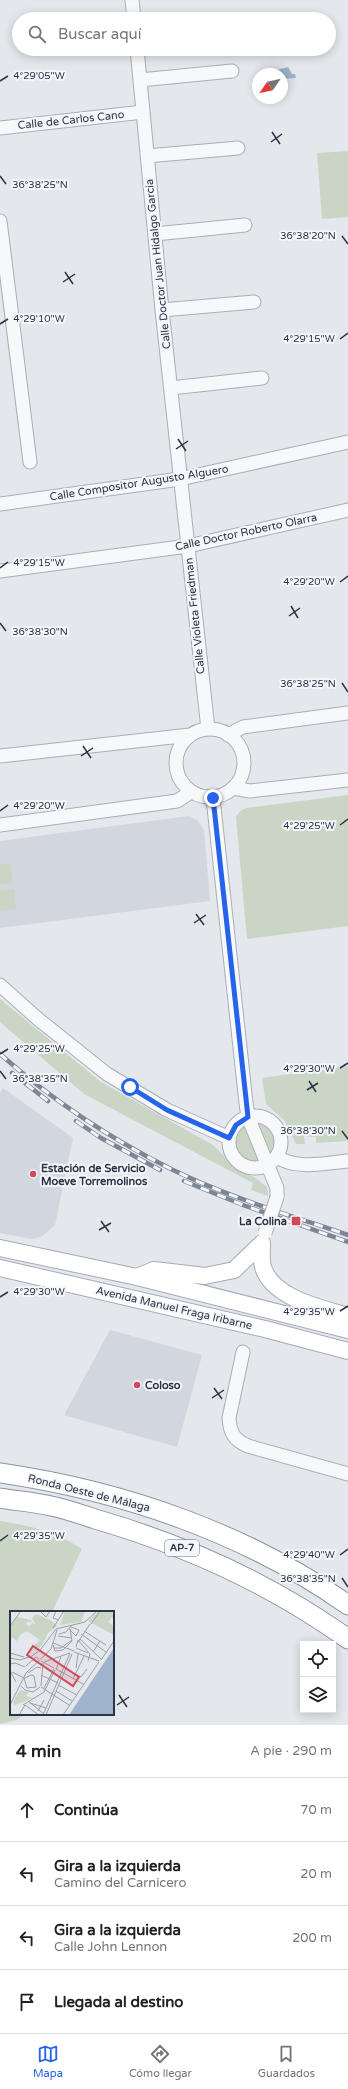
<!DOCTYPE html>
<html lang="es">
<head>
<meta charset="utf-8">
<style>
  body { margin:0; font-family:"Varela Round",sans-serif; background:#f6f6f6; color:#202124 }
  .controls { position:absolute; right:12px; bottom:12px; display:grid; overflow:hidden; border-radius:0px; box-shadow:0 2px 10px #0003 }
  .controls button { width:36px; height:36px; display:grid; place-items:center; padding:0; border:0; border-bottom:1px solid #e0e0e0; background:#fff; color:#202124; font:20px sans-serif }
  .compass { position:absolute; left:252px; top:68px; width:36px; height:36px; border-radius:50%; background:#fff; box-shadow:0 2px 10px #0003; rotate:236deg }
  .stop { position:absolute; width:12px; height:12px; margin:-9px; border:3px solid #2563eb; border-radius:50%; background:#fff }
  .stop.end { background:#2563eb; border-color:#fff; box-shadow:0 1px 4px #0008 }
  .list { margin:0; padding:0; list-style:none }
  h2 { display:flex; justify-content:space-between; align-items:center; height:52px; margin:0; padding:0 16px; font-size:17px }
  h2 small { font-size:13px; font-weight:400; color:#757577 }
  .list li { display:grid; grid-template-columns:26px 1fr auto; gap:12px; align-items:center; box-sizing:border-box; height:64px; padding:0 16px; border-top:1px solid #e0e0e0 }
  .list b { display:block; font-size:15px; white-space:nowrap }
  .list p { margin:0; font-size:13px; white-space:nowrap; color:#757577 }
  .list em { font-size:13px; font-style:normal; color:#757577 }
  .icon { flex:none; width:22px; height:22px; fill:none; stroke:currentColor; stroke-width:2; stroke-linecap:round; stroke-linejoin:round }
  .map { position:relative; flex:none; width:348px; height:1725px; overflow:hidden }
  .search { position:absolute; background:#fff; box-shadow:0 2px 10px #0003; left:12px; right:12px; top:12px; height:44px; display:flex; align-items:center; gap:10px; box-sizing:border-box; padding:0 14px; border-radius:22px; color:#757577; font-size:15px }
  .sheet { height:308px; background:#fff }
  nav { display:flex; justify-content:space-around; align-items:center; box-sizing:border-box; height:56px; border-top:1px solid #e0e0e0; background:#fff; font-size:11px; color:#757577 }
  nav a { display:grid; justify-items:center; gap:2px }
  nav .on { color:#2563eb }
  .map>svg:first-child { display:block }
</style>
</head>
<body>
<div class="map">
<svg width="348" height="1725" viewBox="0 0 348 1725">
  <rect width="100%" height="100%" fill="#e4e7ec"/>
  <path fill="#d2d6de" d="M189,816L197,820L204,830L210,901L0,928V841Z
    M3,1088L73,1138L55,1225L41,1237L32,1239L0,1233V1093Z
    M110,1330L202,1355L177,1447L64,1415Z"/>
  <path fill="#c9d6c5" d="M348,151V217L322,219L317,153Z
    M348,795V926L247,939L236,817L240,811L246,808Z
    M10,863L13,883L0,885V865Z
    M14,889L16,909L0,911V891Z
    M0,999L101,1082L213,1145L239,1171L254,1177L267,1187L268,1196L251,1190L253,1183L84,1094L0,1022Z
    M348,1066V1141L316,1143V1137L304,1136L305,1144H296L284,1120L266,1104L262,1078Z
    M257,1120C274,1126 278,1143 273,1159Z
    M243,1124L261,1166C236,1164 227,1143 243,1124Z
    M0,1521C29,1525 58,1533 82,1549L52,1612H11V1714H25L17,1720L0,1724Z"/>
  <path fill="#9fb4cc" d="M288,67L292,74H295L296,78L282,79V74H261Z"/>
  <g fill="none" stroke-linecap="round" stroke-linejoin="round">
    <g stroke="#a9aeb7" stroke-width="15">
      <path id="minor" d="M132,0L134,19
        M137,49L162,310L208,729
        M140,80L232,71
        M0,128L143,112
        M147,156L238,148
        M0,221L30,462
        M155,234L245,225
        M162,310L254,302
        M171,388L262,378
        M0,504L180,479L348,442
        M0,571L188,546L348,510
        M176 763a34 34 0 1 1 68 0a34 34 0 1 1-68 0Z
        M228,735L243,727L348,713
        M0,756L190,735
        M233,788L250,791L348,780
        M213,798L246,1103L248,1117L277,1188V1197
        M0,825L177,801L191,792
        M0,985L38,1019L107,1074L167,1110L229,1138
        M229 1142a26 26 0 1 1 52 0a26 26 0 1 1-52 0Z
        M277,1157C297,1170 326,1163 348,1161
        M243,1352L229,1418C230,1433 234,1440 248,1446L348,1474"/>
    </g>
    <g stroke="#a3abb8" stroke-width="18">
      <path id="major" d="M262,1243C262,1250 261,1260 263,1267C272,1298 321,1308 348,1316
        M0,1248L137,1277L348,1330
        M0,1268L265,1329L348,1351
        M137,1277L154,1270L205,1276L234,1270L262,1243"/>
    </g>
    <g stroke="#8b94a3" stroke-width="21">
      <path id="highway" d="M0,1473C123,1491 246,1533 348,1605
        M0,1498C17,1501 34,1502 51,1506C66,1509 80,1514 95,1519C185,1545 271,1584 348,1639"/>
    </g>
    <use href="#minor" stroke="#f7f8fa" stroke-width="13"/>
    <use href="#major" stroke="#fff" stroke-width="16"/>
    <use href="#highway" stroke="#fff" stroke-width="19"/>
    <g stroke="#7d8696" stroke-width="4.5">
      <path id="rail" d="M0,1054C52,1100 109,1138 171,1169C228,1197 289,1215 348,1235
        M12,1073L48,1101
        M76,1121L101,1138L160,1170
        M184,1181L243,1205L348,1242"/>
    </g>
    <use href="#rail" stroke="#f4f6f9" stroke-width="3" stroke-dasharray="9" stroke-linecap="butt"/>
    <g stroke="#a9aeb7" stroke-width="15" stroke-linecap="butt">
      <path id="minor-bridge" d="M265,1233L277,1197"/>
    </g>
    <use href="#minor-bridge" stroke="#f7f8fa" stroke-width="13"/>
  </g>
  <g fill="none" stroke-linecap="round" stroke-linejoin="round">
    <path stroke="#2563eb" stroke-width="5" d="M130,1087L167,1110L229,1138L236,1125L248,1117L213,798"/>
  </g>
  <path fill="none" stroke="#2b3445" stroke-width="1.5" d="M0,81L8,76M272,132L280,144M271,142L282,134M0,176L6,184M342,236L348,244M65,272L73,284M63,282L75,274M0,324L8,319M340,339L348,333M178,439L186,451M176,449L188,441M0,568L8,562M340,582L348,576M291,606L298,618M289,616L300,608M0,623L6,631M342,683L348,692M83,746L91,758M81,756L93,748M0,811L8,805M340,825L348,819M196,914L204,925M194,923L206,915M0,1054L8,1049M340,1068L348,1063M0,1071L6,1079M309,1081L316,1092M307,1090L318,1083M342,1131L348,1139M101,1221L109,1232M99,1230L111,1223M0,1297L8,1292M340,1311L348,1306M214,1388L222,1399M212,1398L224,1390M0,1541L8,1535M340,1555L348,1549M342,1578L348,1587M119,1695L127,1707M117,1705L129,1697"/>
  <g fill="#d1495b" stroke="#f4f6f9" stroke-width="1.5">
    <circle cx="33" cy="1174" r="4"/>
    <rect x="291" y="1216" width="10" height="10" rx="2"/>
    <circle cx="137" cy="1385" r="4"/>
  </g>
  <g text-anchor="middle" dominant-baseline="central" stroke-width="4" stroke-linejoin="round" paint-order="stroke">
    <rect fill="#f4f6f9" stroke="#676e7b" stroke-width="1" x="165" y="1540" width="34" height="16" rx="3"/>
    <g font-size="10" font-weight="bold" fill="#2b3445">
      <text x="182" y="1548">AP-7</text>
    </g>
    <g font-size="11" fill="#2b3445" stroke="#f4f6f9">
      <text transform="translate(71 120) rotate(-6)">Calle de Carlos Cano</text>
      <text transform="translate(158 264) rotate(-96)">Calle Doctor Juan Hidalgo García</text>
      <text transform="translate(139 483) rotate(-9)">Calle Compositor Augusto Alguero</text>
      <text transform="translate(246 532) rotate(-12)">Calle Doctor Roberto Olarra</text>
      <text transform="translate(195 616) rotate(-96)">Calle Violeta Friedman</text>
      <text transform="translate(174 1308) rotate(13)">Avenida Manuel Fraga Iribarne</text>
      <text transform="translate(89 1493) rotate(14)">Ronda Oeste de Málaga</text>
    </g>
    <g font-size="11" font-weight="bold" fill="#2b3445" stroke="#f4f6f9" text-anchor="start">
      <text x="41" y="1168">Estación de Servicio<tspan x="41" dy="13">Moeve Torremolinos</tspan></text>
      <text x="287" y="1221" text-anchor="end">La Colina</text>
      <text x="145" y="1385">Coloso</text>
    </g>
  </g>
  <g transform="translate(10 1611)">
    <rect width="104" height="104" fill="#e4e7ec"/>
    <path d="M55,0H75L71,11L50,14ZM89,0H102L104,8L102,6L98,11L104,15V24L78,10ZM26,3L42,10L47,15L38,22L32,34L26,40L23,35L30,29L17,20L10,24L7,30L2,26L0,31V15L7,6L21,9L22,12L18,10L16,13L19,16L22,12L25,13L22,7ZM10,79L19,81L16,85L23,87L5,94L3,91Z" fill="#c9d6c5"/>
    <path d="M104,37V104H59L79,74L75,73L79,74Z" fill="#9fb4cc"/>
    <path fill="none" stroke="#9a9fa9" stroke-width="1" d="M30,0L36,6L40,0M46,0L43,7L49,9M81,13L90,0M0,15L11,0M43,17L54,0M59,18L66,25L69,19L61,16M74,20L96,34M49,23L56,21L62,14M71,23L96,41M48,25L62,27M70,28L91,48M68,31L80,13M43,32L64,40M43,34L45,40L53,39L62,30L60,18M66,36L68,29L80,43L78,50M44,37H51L62,29M66,37L78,42M64,41L89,50M83,41L90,30M0,42L14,46M0,47L10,49L22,45L31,38L46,18L75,11L87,0M91,49L104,30M31,50L44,57M34,51L60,42M0,53L5,52L15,56M16,55L26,46L29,48M66,57L68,43M46,58L73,73M46,58L51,46M56,58L69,65M0,60L6,71M2,61L14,67L17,77L26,76L24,65L21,64L15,67H13M18,62L27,56L31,57M31,64L48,72M69,65L71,66L77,58M63,68L74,45M48,74L67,84M11,75L15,79L23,81L30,76M31,75L33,52M31,76L59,94M34,77L44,58M46,80L62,90M18,90L34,103M20,92L36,97M0,94L16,62L41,38L47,19M13,94L34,81L45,59M28,100L34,89M9,104L15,94L29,104M33,104L60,42M36,104L62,43M53,104L89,51"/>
    <path fill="#d1495b" fill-opacity="0.15" stroke="#d1495b" stroke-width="2" d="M23,35L69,66L63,75L17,44Z"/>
    <rect width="104" height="104" fill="none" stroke="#2b3445" stroke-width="2"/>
  </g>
  <g font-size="10" text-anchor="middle" fill="#2b3445" stroke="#f4f6f9" stroke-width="4" stroke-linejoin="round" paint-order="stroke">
    <text x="39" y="79">4°29'05"W</text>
    <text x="40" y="188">36°38'25"N</text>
    <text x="308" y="239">36°38'20"N</text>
    <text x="39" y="322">4°29'10"W</text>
    <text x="309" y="342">4°29'15"W</text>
    <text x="39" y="566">4°29'15"W</text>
    <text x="309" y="585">4°29'20"W</text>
    <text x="40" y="635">36°38'30"N</text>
    <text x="308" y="687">36°38'25"N</text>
    <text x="39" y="809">4°29'20"W</text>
    <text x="309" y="829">4°29'25"W</text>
    <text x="39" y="1052">4°29'25"W</text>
    <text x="309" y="1072">4°29'30"W</text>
    <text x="40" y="1082">36°38'35"N</text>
    <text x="308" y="1134">36°38'30"N</text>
    <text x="39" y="1295">4°29'30"W</text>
    <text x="309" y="1315">4°29'35"W</text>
    <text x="39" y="1539">4°29'35"W</text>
    <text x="309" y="1558">4°29'40"W</text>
    <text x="308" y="1582">36°38'35"N</text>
  </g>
</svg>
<div class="controls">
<button><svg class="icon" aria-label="locate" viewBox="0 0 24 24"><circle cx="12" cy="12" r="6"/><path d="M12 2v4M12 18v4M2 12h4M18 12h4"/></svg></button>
<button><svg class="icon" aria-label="layers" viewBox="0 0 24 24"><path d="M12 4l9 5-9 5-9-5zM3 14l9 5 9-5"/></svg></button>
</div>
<svg class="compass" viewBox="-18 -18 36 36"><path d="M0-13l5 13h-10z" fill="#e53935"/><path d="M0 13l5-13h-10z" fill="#757577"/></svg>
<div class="stop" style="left:130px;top:1087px"></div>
<div class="stop end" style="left:213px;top:798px"></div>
<div class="search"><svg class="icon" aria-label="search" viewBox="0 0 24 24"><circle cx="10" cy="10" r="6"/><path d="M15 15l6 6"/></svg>Buscar aquí</div>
</div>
<section class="sheet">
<h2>4 min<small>A pie · 290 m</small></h2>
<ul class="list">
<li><svg class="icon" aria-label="ahead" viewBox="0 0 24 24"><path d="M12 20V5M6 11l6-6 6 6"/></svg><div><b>Continúa</b></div><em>70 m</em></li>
<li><svg class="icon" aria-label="left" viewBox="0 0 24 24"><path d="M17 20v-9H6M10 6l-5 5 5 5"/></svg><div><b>Gira a la izquierda</b><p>Camino del Carnicero</p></div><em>20 m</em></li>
<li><svg class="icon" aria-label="left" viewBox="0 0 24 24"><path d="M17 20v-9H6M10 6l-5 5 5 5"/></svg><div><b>Gira a la izquierda</b><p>Calle John Lennon</p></div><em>200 m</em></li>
<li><svg class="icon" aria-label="arrive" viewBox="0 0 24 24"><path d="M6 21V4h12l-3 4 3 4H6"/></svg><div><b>Llegada al destino</b></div></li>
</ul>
</section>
<nav>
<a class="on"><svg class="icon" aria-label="map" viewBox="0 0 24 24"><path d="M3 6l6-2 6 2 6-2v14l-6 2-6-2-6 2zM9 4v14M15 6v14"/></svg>Mapa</a>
<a><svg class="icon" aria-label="directions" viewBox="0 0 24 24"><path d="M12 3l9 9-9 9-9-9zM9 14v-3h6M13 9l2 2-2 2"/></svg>Cómo llegar</a>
<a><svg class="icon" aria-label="saved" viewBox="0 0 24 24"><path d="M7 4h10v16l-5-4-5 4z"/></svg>Guardados</a>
</nav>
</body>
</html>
